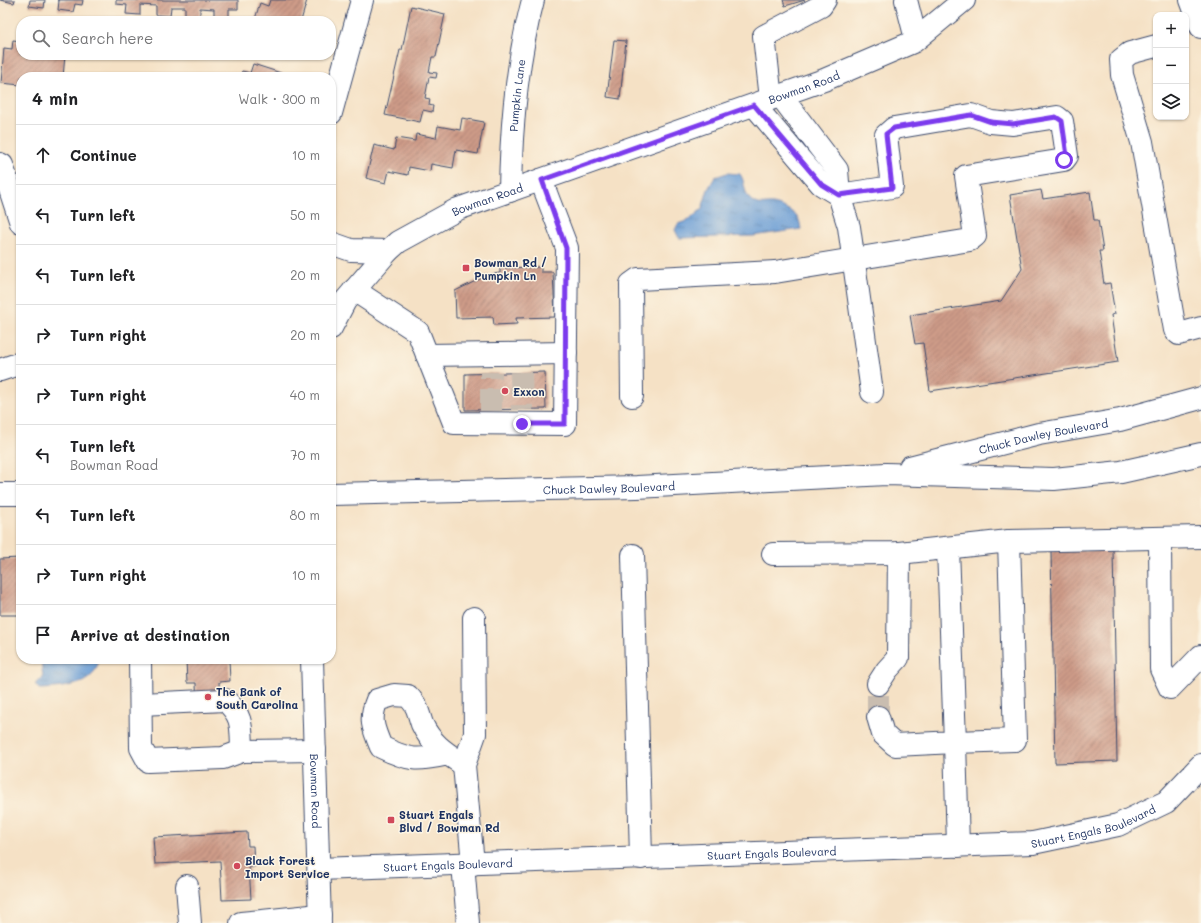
<!DOCTYPE html>
<html lang="en">
<head>
<meta charset="utf-8">
<style>
  body { margin:0; font-family:Mali,sans-serif; background:#f6f6f6; color:#202124 }
  .controls { position:absolute; right:12px; top:12px; display:grid; overflow:hidden; border-radius:8px; box-shadow:0 1px 3px #0004 }
  .controls button { width:36px; height:36px; display:grid; place-items:center; padding:0; border:0; border-bottom:1px solid #e0e0e0; background:#fff; color:#202124; font:20px sans-serif }
  .stop { position:absolute; width:12px; height:12px; margin:-9px; border:3px solid #7c3aed; border-radius:50%; background:#fff }
  .stop.end { background:#7c3aed; border-color:#fff; box-shadow:0 1px 4px #0008 }
  .list { margin:0; padding:0; list-style:none }
  h2 { display:flex; justify-content:space-between; align-items:center; height:52px; margin:0; padding:0 16px; font-size:17px }
  h2 small { font-size:13px; font-weight:400; color:#757577 }
  .list li { display:grid; grid-template-columns:26px 1fr auto; gap:12px; align-items:center; box-sizing:border-box; height:60px; padding:0 16px; border-top:1px solid #e0e0e0 }
  .list b { display:block; font-size:15px; white-space:nowrap }
  .list p { margin:0; font-size:13px; white-space:nowrap; color:#757577 }
  .list em { font-size:13px; font-style:normal; color:#757577 }
  .icon { flex:none; width:22px; height:22px; fill:none; stroke:currentColor; stroke-width:2; stroke-linecap:round; stroke-linejoin:round }
  .map { position:relative; flex:none; width:1201px; height:923px; overflow:hidden }
  .search { position:absolute; background:#fff; box-shadow:0 1px 3px #0004; left:16px; top:16px; width:320px; height:44px; display:flex; align-items:center; gap:10px; box-sizing:border-box; padding:0 14px; border-radius:16px; color:#757577; font-size:15px }
  .panel { position:absolute; background:#fff; box-shadow:0 1px 3px #0004; left:16px; top:72px; width:320px; height:592px; border-radius:16px }
  .map>svg:first-child { display:block }
</style>
</head>
<body>
<div class="map">
<svg width="1201" height="923" viewBox="0 0 1201 923">
  <defs>
    <pattern id="water-ripples" width="26" height="14" patternUnits="userSpaceOnUse"><rect width="26" height="14" fill="#6a9dd5"/><path d="M2 4q2-2 4 0t4 0M15 11q2-2 4 0t4 0" fill="none" stroke="#5680b0"/></pattern>
    <pattern id="building-hatch" width="6" height="6" patternUnits="userSpaceOnUse"><rect width="6" height="6" fill="#ce9b88"/><path d="M-1 1l2-2M0 6l6-6M5 7l2-2" fill="none" stroke="#a67f72"/></pattern>
  </defs>
  <rect width="100%" height="100%" fill="#fcf5e5"/>
  <filter id="ink" filterUnits="userSpaceOnUse"><feTurbulence type="fractalNoise" baseFrequency=".025" numOctaves="2"/><feDisplacementMap in="SourceGraphic" scale="8" xChannelSelector="R" yChannelSelector="G"/><feConvolveMatrix kernelMatrix="1 2 1 2 8 2 1 2 1" color-interpolation-filters="sRGB"/></filter>
  <filter id="wash" filterUnits="userSpaceOnUse"><feTurbulence type="fractalNoise" baseFrequency=".012" numOctaves="4" result="noise"/><feDisplacementMap in="SourceGraphic" scale="16" xChannelSelector="R" yChannelSelector="G"/><feGaussianBlur stdDeviation="0.9" result="paint"/><feColorMatrix in="noise" values="0 0 0 0 0 0 0 0 0 0 0 0 0 0 0 0 0 1.4 0 .05"/><feComposite in="paint" operator="in"/></filter>
  <g filter="url(#wash)">
    <rect width="100%" height="100%" fill="#f5e1c5"/>
    <path fill="url(#water-ripples)" stroke="#42669a" d="M727,173L740,174C746,182 743,195 752,201C759,207 766,203 773,204C780,205 793,211 797,217C800,220 800,225 801,229L753,236L679,238L675,230L678,224L689,220L702,209L708,189L715,177Z
      M41,659H100C97,667 93,676 86,680C78,686 49,689 39,689L36,686V683L43,678Z"/>
    <g id="blocks">
      <path fill="url(#building-hatch)" d="M0,0H15L14,3Z
        M30,0H45L44,8L29,6Z
        M57,0H83L82,5L75,4L73,12L58,10L59,1Z
        M116,0H238V9H229V18L214,17V9L200,8V17L185,16V7H171L170,16L156,15V6L140,5V15L126,14L127,5L116,4Z
        M270,0H307L301,21H261L255,19L260,3L268,6Z
        M783,0H805L785,6Z
        M411,6L445,14L436,57H432L429,72L437,73L436,78L429,77L425,98L430,99L429,105L433,106L432,112L423,110L420,122L385,115L400,50H402Z
        M13,40L21,41V55H65L63,77H21V85L1,83L4,48L12,49Z
        M614,40L626,41L620,99L607,97Z
        M253,64L287,75V77H240L242,71L250,73Z
        M462,118L484,122L478,154L456,150L453,168L431,164L430,171L409,167L408,175L389,171L386,183L366,178L374,145L394,150L396,138L415,141L416,134L436,138L438,126L460,130Z
        M1041,190L1043,199L1090,192L1094,220H1098L1103,251H1099L1104,284L1110,283L1115,314L1111,315L1118,362L930,391L923,343L915,344L910,315L1001,301L1022,269L1010,195Z
        M541,267V272H553L555,317L516,318L517,324L494,325L493,317L456,318L455,291L482,278V276L500,273V268Z
        M545,372L546,409L465,410V374Z
        M1113,550L1117,761L1055,763L1051,551Z
        M19,558V562H21V615H0V559Z
        M186,659H229L230,681L219,682L220,711L197,712L196,683H187Z
        M247,832L248,846H253L254,867H249L251,899L222,900L220,861L155,864L153,837Z"/>
    </g>
  </g>
  <g filter="url(#ink)">
    <use href="#blocks" fill-opacity="0" stroke="#3c4a6d" stroke-width="1"/>
    <g fill="none" stroke-linecap="round" stroke-linejoin="round">
      <path stroke="#c9bdb0" stroke-width="22" stroke-dasharray="22 11" stroke-linecap="butt" d="M521,372L522,410
        M491,411V372
        M878,717V684"/>
      <g stroke="#3c4a6d" stroke-width="24">
        <g id="minor">
          <path d="M906,0L916,39"/>
          <path d="M1191,0L1201,27"/>
          <path d="M1156,46L1130,53L1121,60L1122,75L1142,142L1175,330L1179,334L1201,328"/>
          <path d="M780,95L837,170L839,195L849,227L872,392"/>
          <path d="M771,99L764,36L821,6L825,0"/>
          <path d="M331,113L362,0"/>
          <path d="M0,164L2,165L21,223"/>
          <path id="s1" d="M510,191C511,129 517,60 533,0"/>
          <path d="M354,290L418,332L454,423L565,424L567,248L541,180"/>
          <path d="M427,355L566,353"/>
          <path d="M0,370L21,363"/>
          <path d="M632,396L631,284L638,279L775,272L970,240L975,236L966,176L1064,160L1067,156L1062,121L1057,117L1013,124L991,122L971,115L894,128L886,135L892,187L839,195L821,184L754,105"/>
          <path d="M1160,538L1161,669L1170,688L1201,656"/>
          <path d="M1009,541L1201,537"/>
          <path d="M773,554L899,553L1009,541L1015,740L955,742L958,846"/>
          <path d="M633,555L641,858"/>
          <path d="M140,659L141,748L148,761L223,758L242,751L315,750"/>
          <path d="M878,684L887,670L898,658L899,553"/>
          <path d="M141,704L225,700C244,717 241,728 242,751"/>
          <path d="M878,717L883,734L895,745L955,742L948,548"/>
          <path d="M448,754C417,761 410,761 381,747C373,728 369,719 377,700L394,695L408,696C419,708 417,710 422,724C431,744 446,753 464,765"/>
          <path d="M463,864L468,923"/>
          <path d="M473,864L464,765L475,734L474,618"/>
          <path id="s2" d="M319,869L1033,843L1118,825L1166,802L1201,765"/>
          <path d="M187,886L190,923"/>
          <path d="M241,923L320,915"/>
        </g>
      </g>
      <g stroke="#3c4a6d" stroke-width="24">
        <g id="major">
          <path d="M331,243L351,250L388,251"/>
          <path id="s3" d="M331,328L345,301L388,251L398,242L458,209L824,80L913,42L964,0"/>
          <path id="s4" d="M910,467L1039,434L1120,420L1201,398"/>
          <path d="M0,494H21"/>
          <path id="s5" d="M331,494L637,487L886,474L1054,479L1121,472L1201,454"/>
          <path id="s6" d="M312,659L320,923"/>
        </g>
      </g>
      <use href="#minor" stroke="#fff" stroke-width="22"/>
      <use href="#major" stroke="#fff" stroke-width="22"/>
    </g>
  </g>
  <g fill="none" stroke-linecap="round" stroke-linejoin="round" filter="url(#ink)">
    <path stroke="#7c3aed" stroke-width="5" d="M522,424H565L566,248L542,180L754,105L821,184L839,195L892,188L886,134L894,128L971,115L991,122L1013,124L1056,117L1062,121L1067,156L1064,160"/>
  </g>
  <g fill="#d1495b" stroke="#fcf5e5" stroke-width="1.5">
    <rect x="462" y="264" width="8" height="8" rx="2"/>
    <circle cx="505" cy="391" r="4"/>
    <circle cx="208" cy="697" r="4"/>
    <rect x="387" y="816" width="8" height="8" rx="2"/>
    <circle cx="237" cy="866" r="4"/>
  </g>
  <g text-anchor="middle" dominant-baseline="central" stroke-width="3" stroke-linejoin="round" paint-order="stroke">
    <g font-size="11" fill="#1b2f5e" stroke="#fcf5e5">
      <text stroke="none"><textPath href="#s3" startOffset="545">Bowman Road</textPath></text>
      <text stroke="none"><textPath href="#s1" startOffset="96">Pumpkin Lane</textPath></text>
      <text stroke="none"><textPath href="#s3" startOffset="209">Bowman Road</textPath></text>
      <text stroke="none"><textPath href="#s4" startOffset="137">Chuck Dawley Boulevard</textPath></text>
      <text stroke="none"><textPath href="#s5" startOffset="278">Chuck Dawley Boulevard</textPath></text>
      <text stroke="none"><textPath href="#s6" startOffset="132">Bowman Road</textPath></text>
      <text stroke="none"><textPath href="#s2" startOffset="777">Stuart Engals Boulevard</textPath></text>
      <text stroke="none"><textPath href="#s2" startOffset="453">Stuart Engals Boulevard</textPath></text>
      <text stroke="none"><textPath href="#s2" startOffset="129">Stuart Engals Boulevard</textPath></text>
    </g>
    <g font-size="11" font-weight="bold" fill="#1b2f5e" stroke="#fcf5e5" text-anchor="start">
      <text x="474" y="262">Bowman Rd /<tspan x="474" dy="13">Pumpkin Ln</tspan></text>
      <text x="513" y="391">Exxon</text>
      <text x="216" y="691">The Bank of<tspan x="216" dy="13">South Carolina</tspan></text>
      <text x="399" y="814">Stuart Engals<tspan x="399" dy="13">Blvd / Bowman Rd</tspan></text>
      <text x="245" y="860">Black Forest<tspan x="245" dy="13">Import Service</tspan></text>
    </g>
  </g>
</svg>
<div class="controls">
<button>+</button>
<button>−</button>
<button><svg class="icon" aria-label="layers" viewBox="0 0 24 24"><path d="M12 4l9 5-9 5-9-5zM3 14l9 5 9-5"/></svg></button>
</div>
<div class="stop" style="left:1064px;top:160px"></div>
<div class="stop end" style="left:522px;top:424px"></div>
<div class="search"><svg class="icon" aria-label="search" viewBox="0 0 24 24"><circle cx="10" cy="10" r="6"/><path d="M15 15l6 6"/></svg>Search here</div>
<section class="panel">
<h2>4 min<small>Walk · 300 m</small></h2>
<ul class="list">
<li><svg class="icon" aria-label="ahead" viewBox="0 0 24 24"><path d="M12 20V5M6 11l6-6 6 6"/></svg><div><b>Continue</b></div><em>10 m</em></li>
<li><svg class="icon" aria-label="left" viewBox="0 0 24 24"><path d="M17 20v-9H6M10 6l-5 5 5 5"/></svg><div><b>Turn left</b></div><em>50 m</em></li>
<li><svg class="icon" aria-label="left" viewBox="0 0 24 24"><path d="M17 20v-9H6M10 6l-5 5 5 5"/></svg><div><b>Turn left</b></div><em>20 m</em></li>
<li><svg class="icon" aria-label="right" viewBox="0 0 24 24"><path d="M7 20v-9h11M14 6l5 5-5 5"/></svg><div><b>Turn right</b></div><em>20 m</em></li>
<li><svg class="icon" aria-label="right" viewBox="0 0 24 24"><path d="M7 20v-9h11M14 6l5 5-5 5"/></svg><div><b>Turn right</b></div><em>40 m</em></li>
<li><svg class="icon" aria-label="left" viewBox="0 0 24 24"><path d="M17 20v-9H6M10 6l-5 5 5 5"/></svg><div><b>Turn left</b><p>Bowman Road</p></div><em>70 m</em></li>
<li><svg class="icon" aria-label="left" viewBox="0 0 24 24"><path d="M17 20v-9H6M10 6l-5 5 5 5"/></svg><div><b>Turn left</b></div><em>80 m</em></li>
<li><svg class="icon" aria-label="right" viewBox="0 0 24 24"><path d="M7 20v-9h11M14 6l5 5-5 5"/></svg><div><b>Turn right</b></div><em>10 m</em></li>
<li><svg class="icon" aria-label="arrive" viewBox="0 0 24 24"><path d="M6 21V4h12l-3 4 3 4H6"/></svg><div><b>Arrive at destination</b></div></li>
</ul>
</section>
</div>
</body>
</html>
